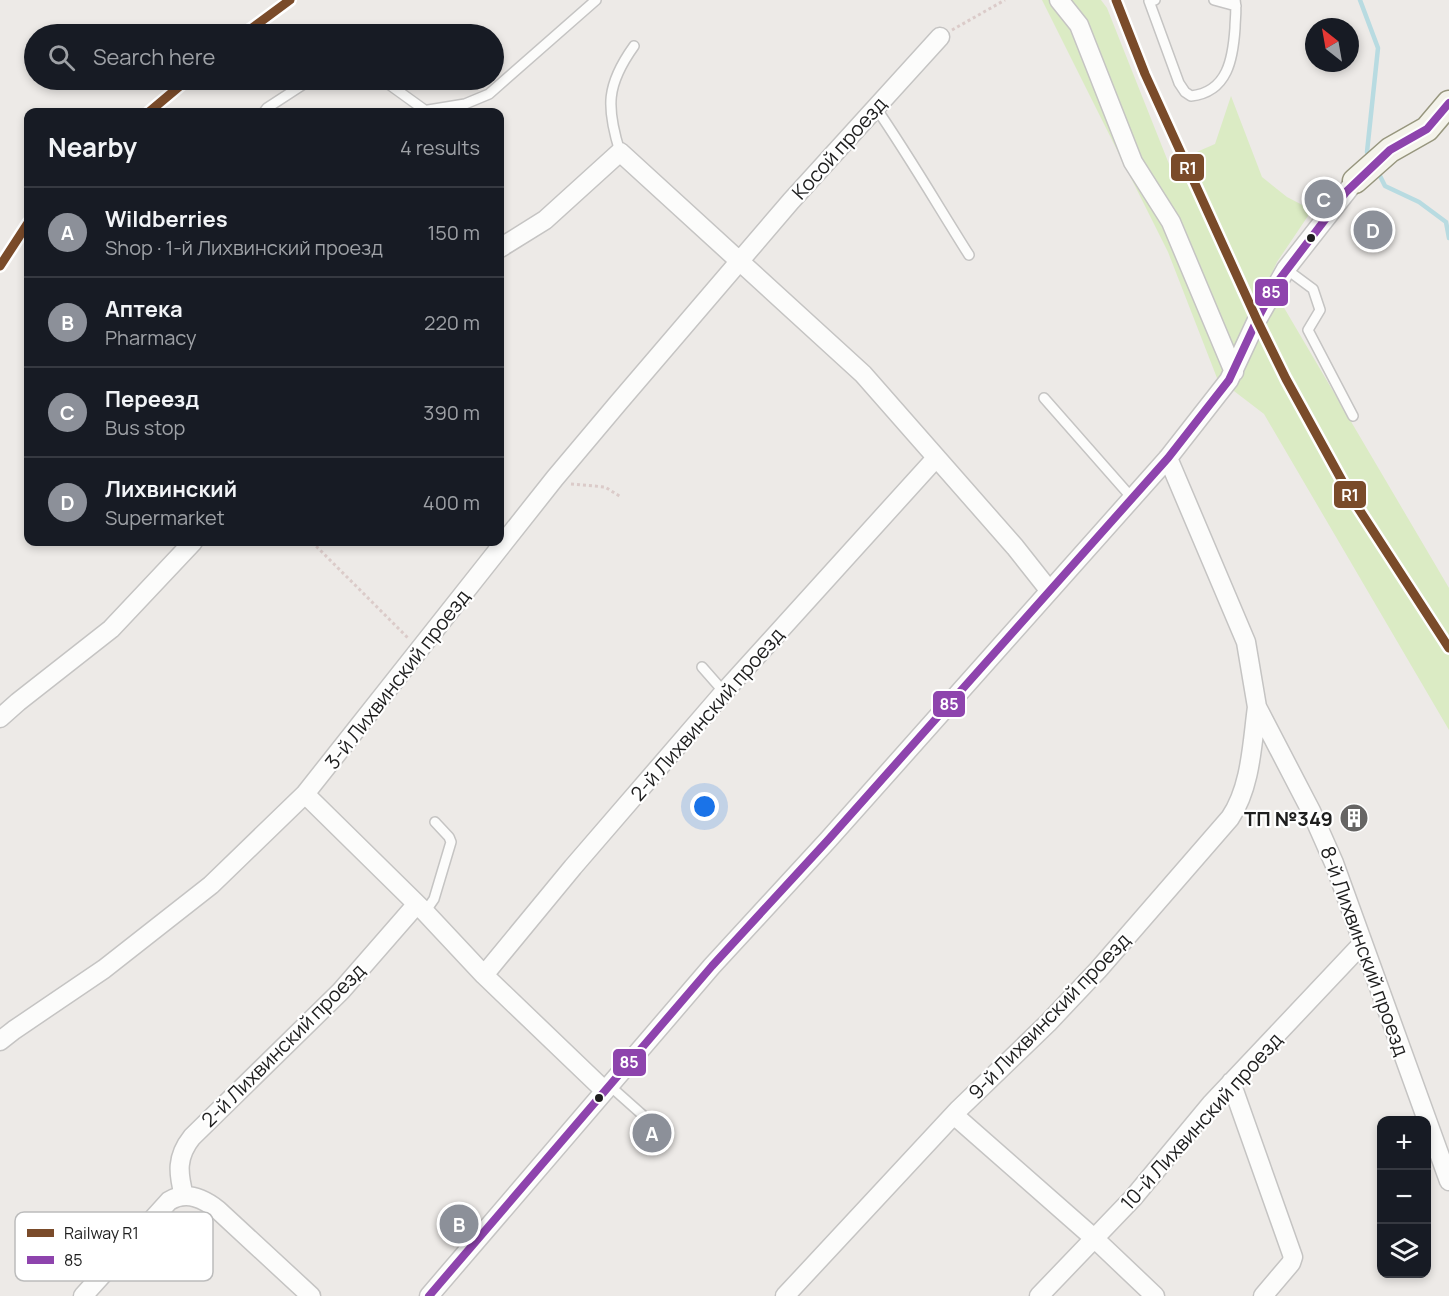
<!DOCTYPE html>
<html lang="en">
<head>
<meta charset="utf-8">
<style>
  body { margin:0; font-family:Manrope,sans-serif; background:#242831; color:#f1f3f6 }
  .controls { position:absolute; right:18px; bottom:18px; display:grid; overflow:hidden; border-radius:12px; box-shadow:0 3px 9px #0003 }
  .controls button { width:54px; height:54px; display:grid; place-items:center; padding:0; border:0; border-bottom:2px solid #363941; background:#171b24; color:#f1f3f6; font:30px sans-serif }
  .compass { position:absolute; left:1305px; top:18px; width:54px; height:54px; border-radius:50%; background:#171b24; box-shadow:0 3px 9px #0003; rotate:329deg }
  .you { position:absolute; left:705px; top:807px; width:21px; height:21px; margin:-15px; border:4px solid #fff; border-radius:50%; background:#1a73e8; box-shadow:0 0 0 9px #1a73e833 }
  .badge { display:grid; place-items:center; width:39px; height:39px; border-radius:50%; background:#8c9099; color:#fff; font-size:20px; font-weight:700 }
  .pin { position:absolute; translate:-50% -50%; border:3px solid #fff; box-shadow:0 2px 6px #0006 }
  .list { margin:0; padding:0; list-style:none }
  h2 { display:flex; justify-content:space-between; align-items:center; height:78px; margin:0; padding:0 24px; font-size:26px }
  h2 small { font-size:20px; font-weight:400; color:#9ea1a6 }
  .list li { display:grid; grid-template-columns:39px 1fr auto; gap:18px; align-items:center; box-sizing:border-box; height:90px; padding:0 24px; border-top:2px solid #363941 }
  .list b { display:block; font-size:22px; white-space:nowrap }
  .list p { margin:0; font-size:20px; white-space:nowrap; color:#9ea1a6 }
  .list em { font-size:20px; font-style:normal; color:#9ea1a6 }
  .icon { flex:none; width:33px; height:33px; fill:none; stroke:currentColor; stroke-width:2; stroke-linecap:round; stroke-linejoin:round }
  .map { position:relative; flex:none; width:1449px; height:1296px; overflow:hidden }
  .search { position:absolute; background:#171b24; box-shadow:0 3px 9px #0003; left:24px; top:24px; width:480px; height:66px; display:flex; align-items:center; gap:15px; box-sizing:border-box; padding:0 21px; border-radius:33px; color:#9ea1a6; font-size:22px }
  .panel { position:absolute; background:#171b24; box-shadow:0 3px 9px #0003; left:24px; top:108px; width:480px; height:438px; border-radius:12px }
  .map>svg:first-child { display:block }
</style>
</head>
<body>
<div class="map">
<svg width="1449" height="1296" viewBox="0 0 1449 1296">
  <rect width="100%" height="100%" fill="#edeae7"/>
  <path fill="#dbebc4" d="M1042,0H1101L1107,8L1169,164L1215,144L1231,96L1262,177L1287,197L1312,210L1277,262L1266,286L1283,306L1449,588V730L1264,414L1217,378L1168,252Z"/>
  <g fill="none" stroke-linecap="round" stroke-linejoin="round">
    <path stroke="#b8dbe1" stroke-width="4.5" d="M1360,0L1378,48L1367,152L1370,158
      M1377,170L1385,186L1419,202L1446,222L1449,238"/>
    <g stroke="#c5c4c3" stroke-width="12">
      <path id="lane" d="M1155,0L1149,1L1179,83L1185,92L1191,96C1228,92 1233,58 1235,28C1235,19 1237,9 1235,0
        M1214,0L1236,6
        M383,80L426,111
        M876,108C909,156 938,206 969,255
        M264,112L267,108L310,80
        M416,112L465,104L489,94L596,0
        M620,152C606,107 606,85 634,46
        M1286,269L1313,289L1320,310L1308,330L1353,416
        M1044,398L1132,498
        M702,667L724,692
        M425,912L434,899L451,842L449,837L435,822
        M610,1086L646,1118"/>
    </g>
    <g stroke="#c5c4c3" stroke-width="21">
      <path id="street" d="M1059,0L1079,25L1133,162L1171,222L1234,372
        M500,248L545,220L620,152L863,374L1015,547L1049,590
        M1168,458L1246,642L1257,707L1311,811L1334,863L1449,1181
        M0,718L18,702L111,629L193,542
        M305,794L425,912L484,975L605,1091
        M484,975L573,867L724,692L936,458
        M0,1041L14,1030L104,969L211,885L305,794L555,478L619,402L791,201L940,37
        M1231,1082L1293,1257L1291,1263L1263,1296
        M954,1115L1095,1239L1155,1296
        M184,1196C178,1173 176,1157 192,1137L341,991L416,905
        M83,1296L169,1201C187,1190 204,1199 218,1210L311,1296
        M429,1296L712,966L828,840L1168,458L1229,380L1257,320L1286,269L1355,181
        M785,1296L959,1109L1048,1023L1098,970L1230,818C1251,787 1252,744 1257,707
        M1039,1296L1133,1198L1211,1104L1362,944"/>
    </g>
    <g stroke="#97967e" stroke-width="27">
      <path id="secondary" d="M1355,181L1390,150L1427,129L1449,103"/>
    </g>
    <path stroke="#dbcbc9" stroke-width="3" stroke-dasharray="3 3" stroke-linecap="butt" d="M952,30L1005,0
      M571,484L605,487L621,497
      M312,542L408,638"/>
    <use href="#lane" stroke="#fcfcfb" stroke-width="9"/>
    <use href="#street" stroke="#fcfcfb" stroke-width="18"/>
    <use href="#secondary" stroke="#f4f3ea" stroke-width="24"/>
    <g stroke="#fff" stroke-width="12">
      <path id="bus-1" d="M429,1296L712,966L828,840L1168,458L1229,380L1257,320L1276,284L1346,192L1390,150L1427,129L1449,103"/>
    </g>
    <use href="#bus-1" stroke="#8e44ad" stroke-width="8"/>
    <g stroke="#fff" stroke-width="14">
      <path id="rail-1" d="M1116,0L1145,74L1257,320L1286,379L1351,497L1449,648
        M244,34L290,0
        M149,112L187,80
        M0,266L28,223"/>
    </g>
    <use href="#rail-1" stroke="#7a4b2a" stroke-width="9"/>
  </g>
  <defs>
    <g id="building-disc" transform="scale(1.5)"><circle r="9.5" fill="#666564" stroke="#fff"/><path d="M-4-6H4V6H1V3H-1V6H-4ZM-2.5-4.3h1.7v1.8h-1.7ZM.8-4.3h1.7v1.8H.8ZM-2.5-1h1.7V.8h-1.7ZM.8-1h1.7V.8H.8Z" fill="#fff"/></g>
  </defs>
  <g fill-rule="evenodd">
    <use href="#building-disc" x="1354" y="818"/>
  </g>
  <g fill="#1e1e1e" stroke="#fff" stroke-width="2">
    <circle cx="1311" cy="238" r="5"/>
    <circle cx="599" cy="1098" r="5"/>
  </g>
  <g text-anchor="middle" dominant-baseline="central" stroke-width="4.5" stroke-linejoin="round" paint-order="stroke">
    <g font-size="20" fill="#1e1e1e" stroke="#fff">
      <text transform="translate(839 148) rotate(-48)">Косой проезд</text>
      <text transform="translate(397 679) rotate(-52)">3-й Лихвинский проезд</text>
      <text transform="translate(707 714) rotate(-49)">2-й Лихвинский проезд</text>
      <text transform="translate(1365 951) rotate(70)">8-й Лихвинский проезд</text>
      <text transform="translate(1049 1016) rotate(-46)">9-й Лихвинский проезд</text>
      <text transform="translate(283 1045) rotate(-45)">2-й Лихвинский проезд</text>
      <text transform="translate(1201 1121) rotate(-48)">10-й Лихвинский проезд</text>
    </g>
    <g font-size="20" font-weight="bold" fill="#1e1e1e" stroke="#fff" text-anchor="end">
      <text x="1333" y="818">ТП №349</text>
    </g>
  </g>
  <rect x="15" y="1212" width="198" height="69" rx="9" fill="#fff" stroke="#bcbcbc" stroke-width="1.5"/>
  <rect x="27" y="1229" width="27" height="8" fill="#7a4b2a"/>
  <rect x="27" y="1256" width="27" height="8" fill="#8e44ad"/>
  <g font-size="16" fill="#1e1e1e">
    <text x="64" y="1239">Railway R1</text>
    <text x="64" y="1266">85</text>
  </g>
  <g stroke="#fff" stroke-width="2">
    <rect x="1170" y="153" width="35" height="29" rx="6" fill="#7a4b2a"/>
    <rect x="1254" y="278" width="35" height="29" rx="6" fill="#8e44ad"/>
    <rect x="1333" y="480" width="34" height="29" rx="6" fill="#7a4b2a"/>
    <rect x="932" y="690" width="34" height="28" rx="6" fill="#8e44ad"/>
    <rect x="612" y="1048" width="35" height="29" rx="6" fill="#8e44ad"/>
  </g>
  <g font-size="16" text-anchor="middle" font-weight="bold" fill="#fff">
    <text x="1188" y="174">R1</text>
    <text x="1271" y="298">85</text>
    <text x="1350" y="501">R1</text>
    <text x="949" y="710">85</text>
    <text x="629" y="1068">85</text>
  </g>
</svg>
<div class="controls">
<button>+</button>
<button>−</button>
<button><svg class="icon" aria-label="layers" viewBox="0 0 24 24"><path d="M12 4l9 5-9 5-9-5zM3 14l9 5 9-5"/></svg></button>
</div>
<svg class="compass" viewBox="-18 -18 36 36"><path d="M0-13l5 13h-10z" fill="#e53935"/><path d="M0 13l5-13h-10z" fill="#9ea1a6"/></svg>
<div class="you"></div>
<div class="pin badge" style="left:652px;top:1133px">A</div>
<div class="pin badge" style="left:459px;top:1224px">B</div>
<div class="pin badge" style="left:1324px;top:199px">C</div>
<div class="pin badge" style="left:1373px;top:230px">D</div>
<div class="search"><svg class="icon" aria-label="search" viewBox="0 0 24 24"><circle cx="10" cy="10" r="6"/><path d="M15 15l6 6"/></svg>Search here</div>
<section class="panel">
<h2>Nearby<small>4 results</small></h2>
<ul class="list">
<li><span class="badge">A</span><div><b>Wildberries</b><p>Shop · 1-й Лихвинский проезд</p></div><em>150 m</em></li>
<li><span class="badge">B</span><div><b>Аптека</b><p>Pharmacy</p></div><em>220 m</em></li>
<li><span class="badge">C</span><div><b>Переезд</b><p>Bus stop</p></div><em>390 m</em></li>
<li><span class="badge">D</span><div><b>Лихвинский</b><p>Supermarket</p></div><em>400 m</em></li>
</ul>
</section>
</div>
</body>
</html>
